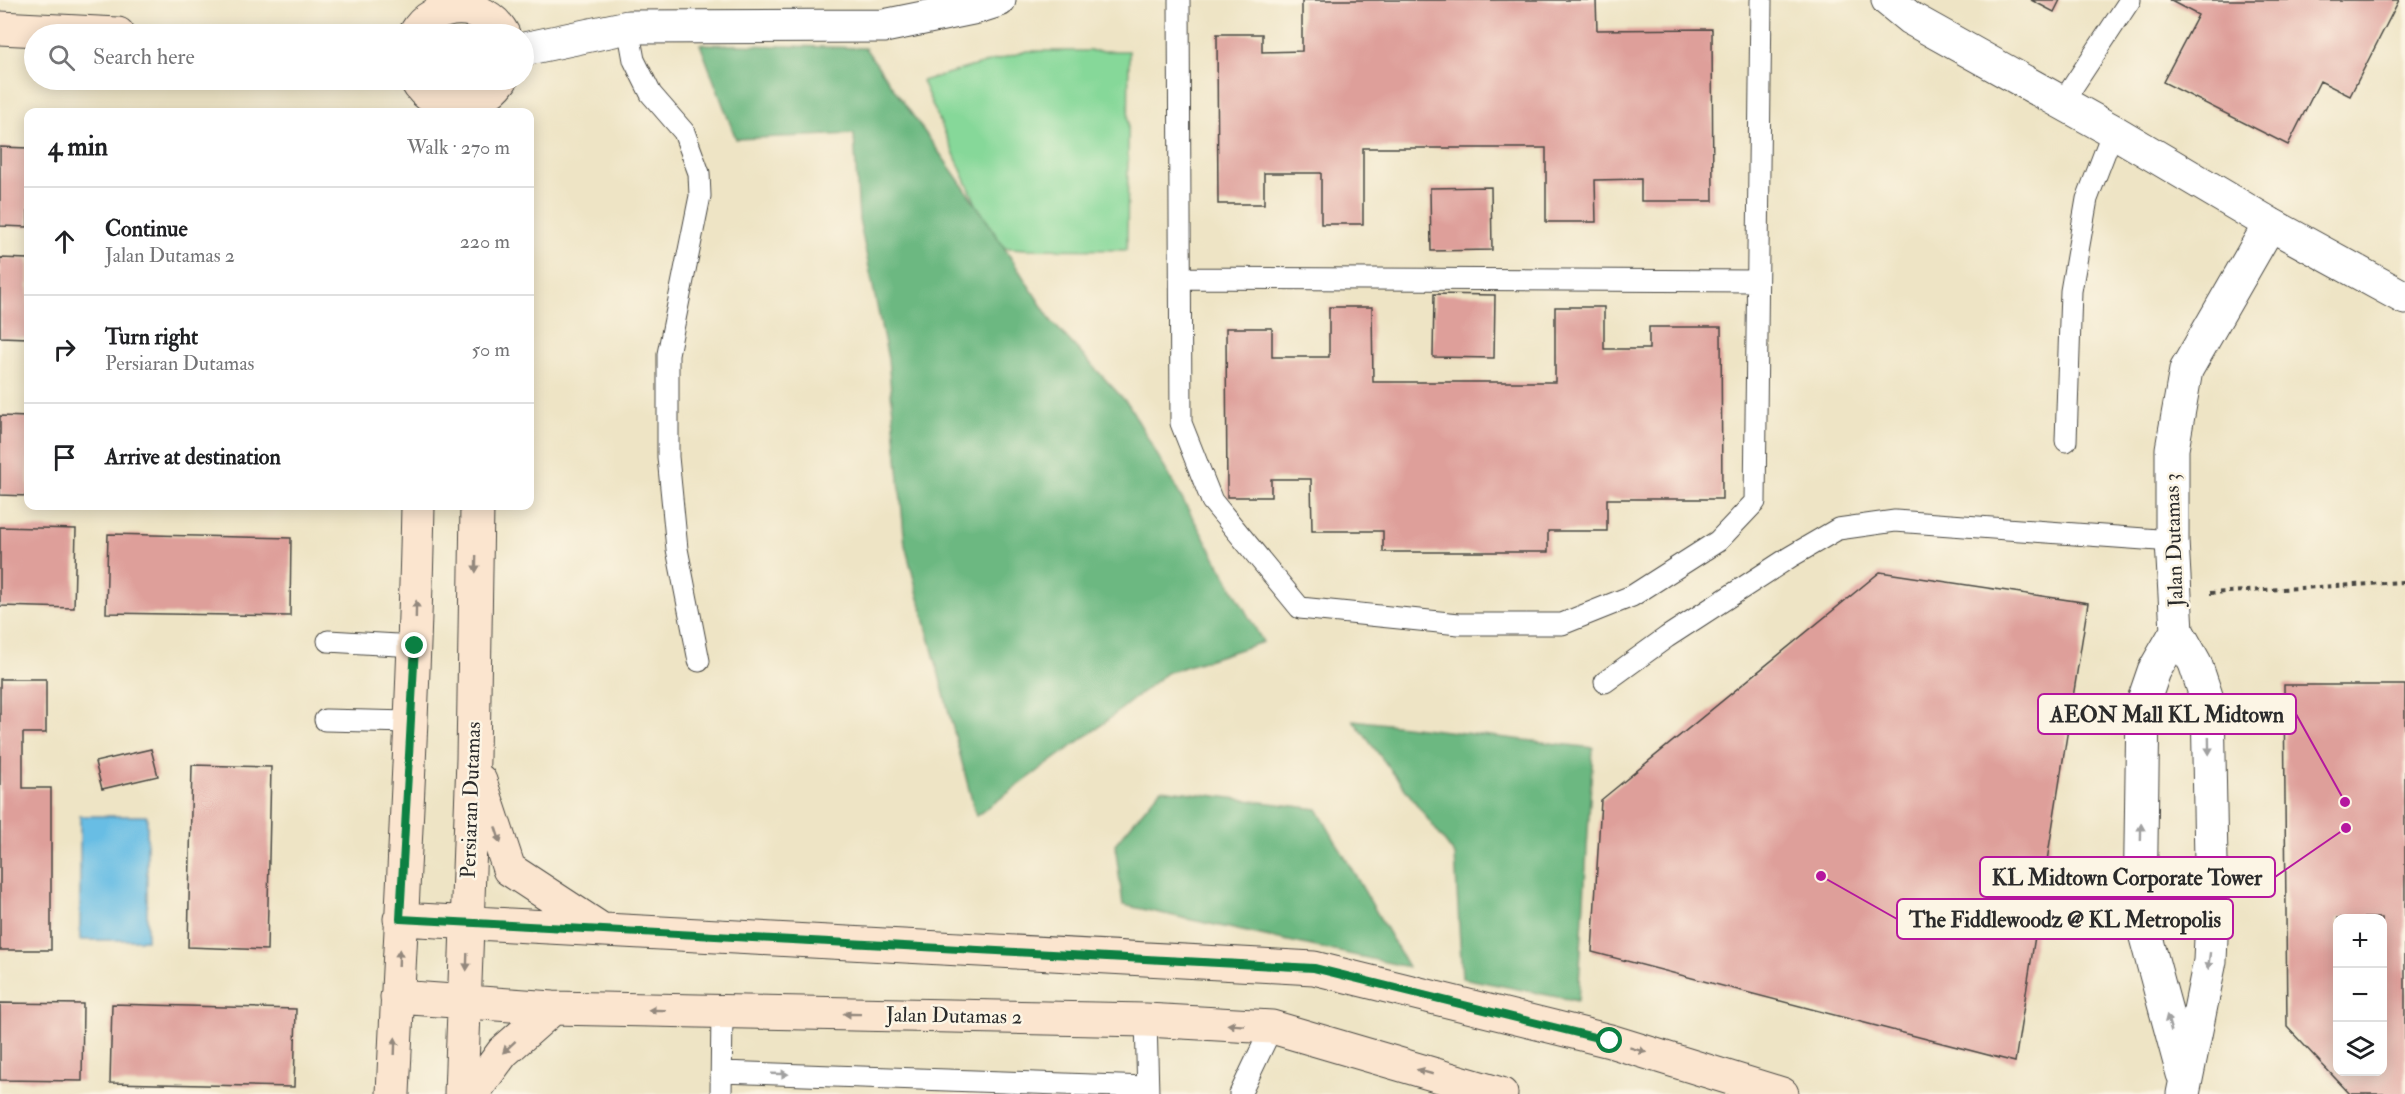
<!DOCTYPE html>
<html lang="en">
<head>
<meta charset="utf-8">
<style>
  body { margin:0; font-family:"IM FELL Double Pica",serif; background:#f2f2f2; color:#202124 }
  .controls { position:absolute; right:18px; bottom:18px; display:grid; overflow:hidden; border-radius:12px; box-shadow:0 3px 15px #0003 }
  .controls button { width:54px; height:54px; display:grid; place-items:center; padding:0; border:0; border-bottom:2px solid #e0e0e0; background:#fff; color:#202124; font:30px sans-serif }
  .stop { position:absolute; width:18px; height:18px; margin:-14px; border:4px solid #0b8043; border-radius:50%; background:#fff }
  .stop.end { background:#0b8043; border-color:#fff; box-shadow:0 2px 6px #0008 }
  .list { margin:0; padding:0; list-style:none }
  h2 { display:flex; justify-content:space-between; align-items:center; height:78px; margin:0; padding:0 24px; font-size:26px }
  h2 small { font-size:20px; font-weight:400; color:#757577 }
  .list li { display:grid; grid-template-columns:39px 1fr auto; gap:18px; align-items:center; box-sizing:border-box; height:108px; padding:0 24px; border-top:2px solid #e0e0e0 }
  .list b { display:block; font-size:22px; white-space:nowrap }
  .list p { margin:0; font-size:20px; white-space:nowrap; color:#757577 }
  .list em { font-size:20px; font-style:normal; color:#757577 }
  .icon { flex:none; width:33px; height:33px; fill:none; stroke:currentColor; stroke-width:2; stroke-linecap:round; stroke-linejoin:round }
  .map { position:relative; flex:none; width:2405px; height:1094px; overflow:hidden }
  .search { position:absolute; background:#fff; box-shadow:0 3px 15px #0003; left:24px; top:24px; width:510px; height:66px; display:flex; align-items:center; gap:15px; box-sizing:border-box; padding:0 21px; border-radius:33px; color:#757577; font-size:22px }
  .panel { position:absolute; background:#fff; box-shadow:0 3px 15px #0003; left:24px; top:108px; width:510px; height:402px; border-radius:12px }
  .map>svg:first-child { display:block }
</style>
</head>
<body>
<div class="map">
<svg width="2405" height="1094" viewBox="0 0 2405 1094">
  <rect width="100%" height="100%" fill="#fcf5e5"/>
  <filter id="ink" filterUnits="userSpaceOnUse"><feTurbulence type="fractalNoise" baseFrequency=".0167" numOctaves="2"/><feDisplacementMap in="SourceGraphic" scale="12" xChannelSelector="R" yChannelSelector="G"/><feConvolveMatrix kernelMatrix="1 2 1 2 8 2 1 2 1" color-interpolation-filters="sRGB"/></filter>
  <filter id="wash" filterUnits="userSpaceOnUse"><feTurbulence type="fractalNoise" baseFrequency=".008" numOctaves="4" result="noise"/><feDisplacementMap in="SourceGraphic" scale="24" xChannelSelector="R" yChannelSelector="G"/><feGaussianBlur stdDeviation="1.35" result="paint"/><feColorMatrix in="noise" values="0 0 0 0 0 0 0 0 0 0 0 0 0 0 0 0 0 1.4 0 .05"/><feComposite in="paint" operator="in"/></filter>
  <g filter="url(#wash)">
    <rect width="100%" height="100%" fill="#eee4c5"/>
    <path fill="#86d899" stroke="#588262" stroke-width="1.5" d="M1027,51H1129L1127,250L1026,249L995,247L922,81Z"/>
    <path fill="#6cb881" stroke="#4c7256" stroke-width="1.5" d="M700,44L865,48L982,213L1052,322L1129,405L1263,642L1166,673L1099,727L976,816L905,545L888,359L859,219L854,134L736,139Z
      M1353,720L1593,748L1578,1001L1462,978L1455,855Z
      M1161,789L1317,809L1408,967L1123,905L1115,844Z"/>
    <path fill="#68bde4" stroke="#4a7488" stroke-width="1.5" d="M80,816H147V940H80Z"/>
    <g id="blocks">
      <path fill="#de9f9a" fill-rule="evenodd" d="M1302,0H1596L1597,30L1712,29L1713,201H1641V179L1595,180L1596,222H1546V148H1363V224H1321V173H1264V204H1218L1217,34H1262V52L1302,51Z
        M2031,0H2060L2054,12Z
        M2169,0H2399L2350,96L2320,81L2288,145L2163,82L2198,15Z
        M0,147L28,148V227L0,226Z
        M1491,187L1492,250L1431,251L1430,188Z
        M0,258L28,259V338L0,337Z
        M1434,294L1495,295L1494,358L1433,357Z
        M1329,307H1372L1373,382H1555V307H1604V349H1649V327H1721L1722,499H1607V531H1548V552H1383V531H1312L1311,479H1271V497H1227L1226,328H1272V357H1329Z
        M0,416L28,417V496L0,495Z
        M0,527L76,529L74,608L0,606Z
        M108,534L291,538L290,616L106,613Z
        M1880,572L2088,603L2015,1062L1592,952L1601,800Z
        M0,679H46V733H23V788H51V950H0Z
        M2284,685H2405V1094H2350L2287,1027ZM2338,918H2382V1072H2338Z
        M151,749L158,776L102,789L95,762Z
        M192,765L271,767L267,950L188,947Z
        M0,1003L83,1004L82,1081L0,1080Z
        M112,1004L296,1009L294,1087L110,1083Z"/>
    </g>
  </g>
  <g filter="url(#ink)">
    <use href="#blocks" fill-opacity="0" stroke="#484742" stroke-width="1.5"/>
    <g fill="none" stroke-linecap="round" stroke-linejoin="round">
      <g stroke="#484742" stroke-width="23">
        <path id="lane" d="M1179,0L1181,423L1212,501L1300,608L1459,624H1562L1632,596L1718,541L1755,502L1761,0
          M628,27L634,60L651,94L684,132L699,173L700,196L668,354V457L677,549L699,661
          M2062,103L2130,0
          M1180,278L1757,281
          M2066,441L2071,291L2087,199L2113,131
          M328,641L415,646
          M1605,682L1667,637L1790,557L1838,529L1895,521L2172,541
          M325,720L410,722
          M1146,1020L1148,1094
          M722,1072L1147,1087
          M721,1094L722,1011
          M1240,1094L1272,1027"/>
      </g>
      <g stroke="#484742" stroke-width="35">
        <path id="street" d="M1888,0L1910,18L2113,131L2270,224L2405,298
          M524,49L628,27L884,26L977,7L999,0
          M2177,631L2154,671L2143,703L2140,915L2183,1074
          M2183,1094L2210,961L2212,915L2208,702L2195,663L2177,631L2172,541V449L2186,370L2270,224"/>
      </g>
      <g stroke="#484742" stroke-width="35">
        <path id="secondary" d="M0,28L118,34
          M415,34C433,1 485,0 503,34
          M416,80C434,114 481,108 501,80
          M480,781L509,869L602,930
          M400,919L1314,968L1610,1041L1782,1094
          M397,997L553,1008L1146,1020L1272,1027L1501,1094
          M393,1094C402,898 414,702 418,506
          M461,1094L473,759L477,506
          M472,1094L503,1052L553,1008"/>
      </g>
      <path stroke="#484742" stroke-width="4" stroke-dasharray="4.5 4.5" stroke-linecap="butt" d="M2210,593L2405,582"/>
      <use href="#lane" stroke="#fff" stroke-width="21"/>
      <use href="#street" stroke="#fff" stroke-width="33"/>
      <use href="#secondary" stroke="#fbe5cf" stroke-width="33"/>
    </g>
    <defs><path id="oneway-solid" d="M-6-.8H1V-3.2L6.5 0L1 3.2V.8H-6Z" transform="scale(1.5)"/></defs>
    <g fill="#93887d">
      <use href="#oneway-solid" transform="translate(476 564) rotate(91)"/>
      <use href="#oneway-solid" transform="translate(416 609) rotate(-89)"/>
      <use href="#oneway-solid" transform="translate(498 835) rotate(72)"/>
      <use href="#oneway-solid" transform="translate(399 958) rotate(-88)"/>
      <use href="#oneway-solid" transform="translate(467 962) rotate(92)"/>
      <use href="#oneway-solid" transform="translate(657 1010) rotate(-179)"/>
      <use href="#oneway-solid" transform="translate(852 1014) rotate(-179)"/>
      <use href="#oneway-solid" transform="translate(1236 1025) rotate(-176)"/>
      <use href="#oneway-solid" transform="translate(395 1046) rotate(-88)"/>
      <use href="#oneway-solid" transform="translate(509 1047) rotate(137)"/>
      <use href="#oneway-solid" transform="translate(1638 1050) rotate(17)"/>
      <use href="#oneway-solid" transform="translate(1425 1072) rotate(-164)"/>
    </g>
    <g fill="#a0a0a0">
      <use href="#oneway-solid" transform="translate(2209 746) rotate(89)"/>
      <use href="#oneway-solid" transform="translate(2141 832) rotate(-89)"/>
      <use href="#oneway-solid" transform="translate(2209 961) rotate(97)"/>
      <use href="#oneway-solid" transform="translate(2169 1023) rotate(-106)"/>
      <use href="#oneway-solid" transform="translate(780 1074) rotate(2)"/>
    </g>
  </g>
  <g fill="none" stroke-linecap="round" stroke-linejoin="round" filter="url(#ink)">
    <path stroke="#0b8043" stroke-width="8" d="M415,646L400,919L1314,968L1610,1041"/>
  </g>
  <g text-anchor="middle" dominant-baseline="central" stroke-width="5" stroke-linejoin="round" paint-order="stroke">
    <g font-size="21" fill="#2b2b2b" stroke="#fcf5e5">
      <text transform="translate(2174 540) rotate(-92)">Jalan Dutamas 3</text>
      <text transform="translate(471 800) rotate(-88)">Persiaran Dutamas</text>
      <text transform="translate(954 1016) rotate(1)">Jalan Dutamas 2</text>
    </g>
  </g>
  <path fill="none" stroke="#b5179e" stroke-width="2" d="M2345 802L2296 714M2346 828L2275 877M1821 876L1897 919"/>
  <g fill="#b5179e" stroke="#fcf5e5" stroke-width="2">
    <circle cx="2345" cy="802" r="6"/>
    <circle cx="2346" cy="828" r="6"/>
    <circle cx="1821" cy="876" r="6"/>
  </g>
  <g fill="#fcf5e5" stroke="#b5179e" stroke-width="2">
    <rect x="2038" y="694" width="258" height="40" rx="6"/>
    <rect x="1980" y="857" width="295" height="40" rx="6"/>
    <rect x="1897" y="899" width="336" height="40" rx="6"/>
  </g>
  <g font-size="22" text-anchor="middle" font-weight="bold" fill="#2b2b2b">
    <text x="2167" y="722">AEON Mall KL Midtown</text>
    <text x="2127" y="885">KL Midtown Corporate Tower</text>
    <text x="2065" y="927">The Fiddlewoodz @ KL Metropolis</text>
  </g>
</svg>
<div class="controls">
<button>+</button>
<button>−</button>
<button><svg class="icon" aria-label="layers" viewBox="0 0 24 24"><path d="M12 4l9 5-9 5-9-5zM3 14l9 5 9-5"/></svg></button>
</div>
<div class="stop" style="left:1610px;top:1041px"></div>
<div class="stop end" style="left:415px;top:646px"></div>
<div class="search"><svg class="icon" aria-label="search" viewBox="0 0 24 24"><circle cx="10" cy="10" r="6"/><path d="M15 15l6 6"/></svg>Search here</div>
<section class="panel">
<h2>4 min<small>Walk · 270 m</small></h2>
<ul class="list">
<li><svg class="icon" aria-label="ahead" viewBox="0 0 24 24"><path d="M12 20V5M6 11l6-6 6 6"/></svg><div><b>Continue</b><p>Jalan Dutamas 2</p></div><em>220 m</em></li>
<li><svg class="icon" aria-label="right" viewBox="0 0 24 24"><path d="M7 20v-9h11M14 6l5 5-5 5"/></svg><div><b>Turn right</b><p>Persiaran Dutamas</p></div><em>50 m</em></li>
<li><svg class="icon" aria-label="arrive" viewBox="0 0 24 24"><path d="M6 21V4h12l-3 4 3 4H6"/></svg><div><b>Arrive at destination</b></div></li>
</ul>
</section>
</div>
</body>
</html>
